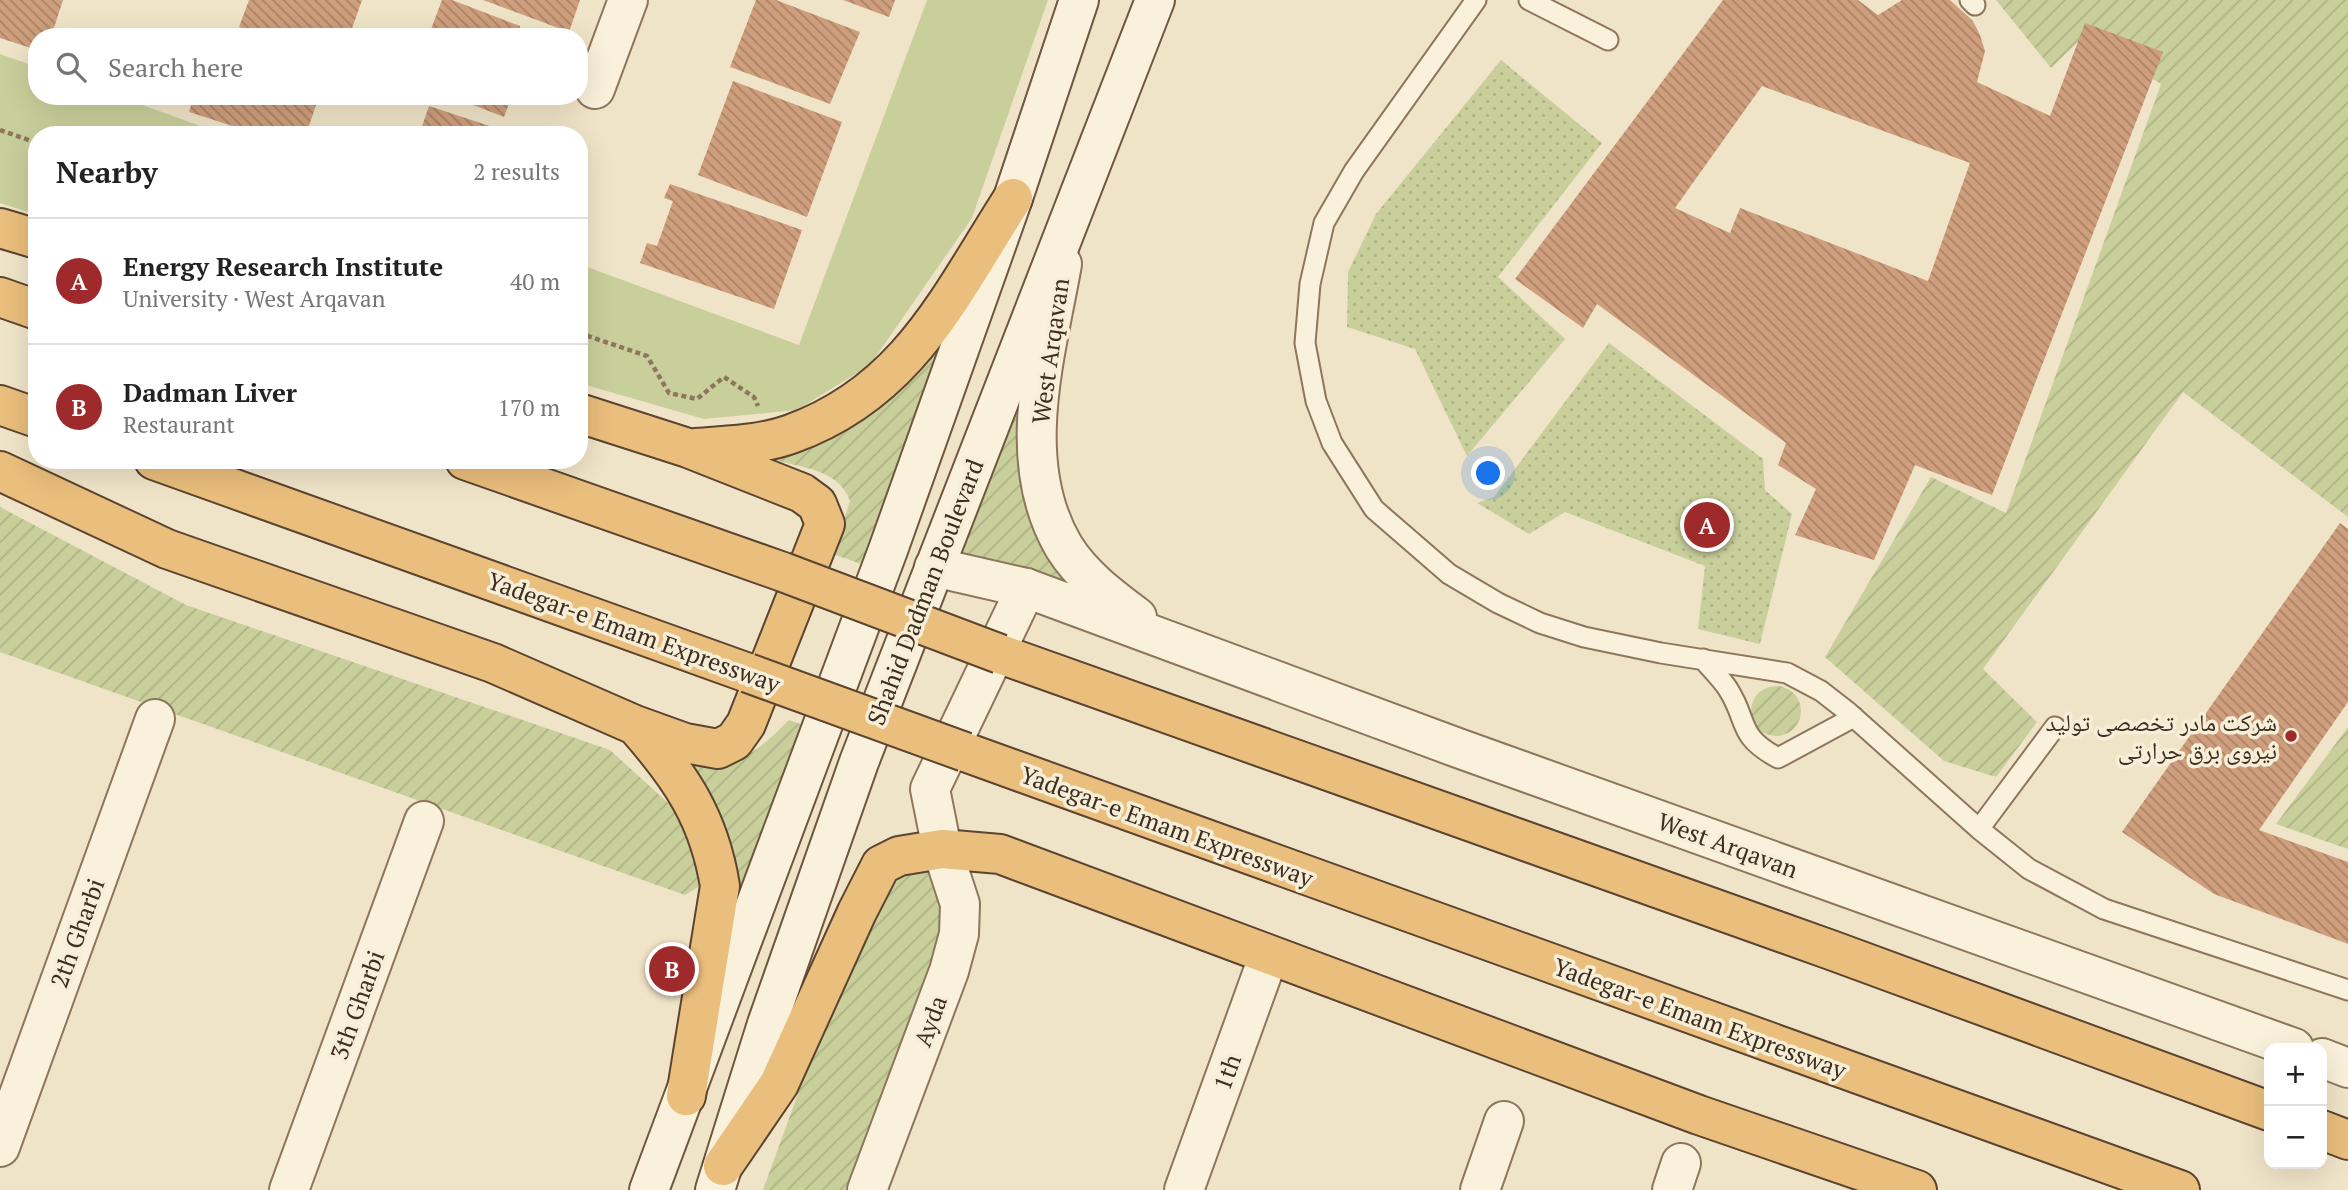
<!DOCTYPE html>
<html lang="en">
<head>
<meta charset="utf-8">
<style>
  body { margin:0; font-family:"PT Serif","Noto Naskh Arabic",serif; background:#f6f6f6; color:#222 }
  .controls { position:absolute; right:21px; bottom:21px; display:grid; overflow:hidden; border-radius:14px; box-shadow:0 7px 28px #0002 }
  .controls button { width:63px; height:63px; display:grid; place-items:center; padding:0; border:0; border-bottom:2px solid #e0e0e0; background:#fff; color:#222; font:35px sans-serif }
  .you { position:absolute; left:1489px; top:474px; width:24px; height:24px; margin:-18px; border:5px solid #fff; border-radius:50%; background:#1a73e8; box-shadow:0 0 0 10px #1a73e833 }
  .badge { display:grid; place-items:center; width:46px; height:46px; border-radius:50%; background:#9e2a2b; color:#fff; font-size:23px; font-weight:700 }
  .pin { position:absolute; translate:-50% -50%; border:4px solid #fff; box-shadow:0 2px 7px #0006 }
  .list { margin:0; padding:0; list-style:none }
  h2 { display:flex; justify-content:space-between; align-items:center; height:91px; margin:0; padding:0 28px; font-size:30px }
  h2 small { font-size:23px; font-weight:400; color:#767676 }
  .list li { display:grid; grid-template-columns:46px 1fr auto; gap:21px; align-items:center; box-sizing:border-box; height:126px; padding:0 28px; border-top:2px solid #e0e0e0 }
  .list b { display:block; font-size:26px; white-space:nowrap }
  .list p { margin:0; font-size:23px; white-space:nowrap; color:#767676 }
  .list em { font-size:23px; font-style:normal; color:#767676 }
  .icon { flex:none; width:38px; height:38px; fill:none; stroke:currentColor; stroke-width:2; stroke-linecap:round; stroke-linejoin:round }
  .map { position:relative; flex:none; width:2348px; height:1190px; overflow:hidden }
  .search { position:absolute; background:#fff; box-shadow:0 7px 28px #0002; left:28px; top:28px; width:560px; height:77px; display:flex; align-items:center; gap:18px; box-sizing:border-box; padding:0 24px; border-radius:28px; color:#767676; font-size:26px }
  .panel { position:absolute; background:#fff; box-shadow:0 7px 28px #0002; left:28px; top:126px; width:560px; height:343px; border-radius:28px }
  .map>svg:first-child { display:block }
</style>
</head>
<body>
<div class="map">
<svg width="2348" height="1190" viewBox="0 0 2348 1190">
  <defs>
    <pattern id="grass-dots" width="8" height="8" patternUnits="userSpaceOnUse" patternTransform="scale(1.75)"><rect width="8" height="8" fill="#c9cf9b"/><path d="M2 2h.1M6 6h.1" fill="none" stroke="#aeb285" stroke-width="1.8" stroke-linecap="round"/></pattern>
    <pattern id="garden-furrows" width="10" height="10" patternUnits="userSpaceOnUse" patternTransform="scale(1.75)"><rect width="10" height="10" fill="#c9cf9b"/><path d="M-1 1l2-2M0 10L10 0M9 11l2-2" fill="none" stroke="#aeb285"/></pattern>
    <pattern id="building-back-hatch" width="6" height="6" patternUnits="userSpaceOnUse" patternTransform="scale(1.75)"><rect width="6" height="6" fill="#cf9f7d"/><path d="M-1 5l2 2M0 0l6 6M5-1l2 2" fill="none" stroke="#a98266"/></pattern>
  </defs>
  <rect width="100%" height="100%" fill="#f0e4c8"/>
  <path fill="url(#grass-dots)" d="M1501,60L1602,143L1498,277L1565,339L1467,456L1415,349L1347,327L1348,272L1376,214Z
    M1609,343L1763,459L1765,490L1792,514L1760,644L1698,629L1705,566L1565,512L1529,534L1477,503L1494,497Z"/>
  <path fill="#c9cf9b" d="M927,0H1048L972,218L870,365L797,410L704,419L579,383V264L799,345Z
    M0,54L37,67V96H118L225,135H37V215L0,203Z"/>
  <path fill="url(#garden-furrows)" d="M1996,0H2348V517L2183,392L1983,669L2037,722L1996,777L1944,761L1825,657L1931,477L2006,513L2161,84L2084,36L2051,68Z
    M947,329L861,564L833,554L850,501C838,465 790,467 760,456Z
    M1033,361L1024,418L1101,599L962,555Z
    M0,507L186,605L610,750L688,821L705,883L685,895L0,652Z
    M1751 711a25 25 0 1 1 50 0a25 25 0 1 1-50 0Z
    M789,720L803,725L726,932L689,766C740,766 754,755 789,720Z
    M2348,727V849L2276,824Z
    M924,867L936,875L947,926L851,1190H763L824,1022L898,875Z"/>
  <path fill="url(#building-back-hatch)" fill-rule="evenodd" d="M0,0H63L51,37H37V50L0,38Z
    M249,0H362L349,37H267L239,27Z
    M442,0H452L520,26V37H428Z
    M483,0H580L569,32Z
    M756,0H776L860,32L830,104L730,67Z
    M843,0H895L889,17Z
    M1723,0H1858L1878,15L1902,0H1950L1973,21L1980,35L1985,51L1977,82L2050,116L2085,23L2163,52L1992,495L1915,465L1874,560L1795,535L1816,489L1778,465L1786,443L1597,304L1583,328L1515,279ZM1762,86L1970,163L1928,281L1740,208L1730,233L1675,208Z
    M733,81L842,122L807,217L698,175Z
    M194,96H319L306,135H261L189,112Z
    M450,96H512L504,117Z
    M429,106L514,134L513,135H419Z
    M670,184L802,230L774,309L640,263L647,243L657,246L673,201L664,198Z
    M2340,523L2348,529V702L2259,830L2348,862V944L2214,894L2122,832Z"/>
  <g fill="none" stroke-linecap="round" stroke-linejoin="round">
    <g stroke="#8d765c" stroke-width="23">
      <path id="service" d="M1476,0L1354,171L1324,223L1310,284L1305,343L1316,401L1332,443L1374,509L1449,574L1498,603L1540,623L1584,637L1661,653L1787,673L1821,691L1848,712L1979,829L2029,869L2104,909L2348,990
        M1529,0L1608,40
        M1970,0L1975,5
        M1703,659C1711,669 1721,678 1728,689C1749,722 1736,735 1778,758L1854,717
        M1979,829L2055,727"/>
    </g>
    <g stroke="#8d765c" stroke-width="42">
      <path id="minor" d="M595,89L628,0
        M0,1147L155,719
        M289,1190L424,821
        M867,1190L949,971L959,934L960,904L942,849L930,789L1026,588
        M1184,1190L1269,955
        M1480,1190L1504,1121
        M1672,1190L1681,1163"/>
    </g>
    <g stroke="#8d765c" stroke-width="42">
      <path id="tertiary" d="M1062,264C1046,355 1013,461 1064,547C1082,576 1110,597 1137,617
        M934,567L1026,588L1458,748L2294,1048
        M2322,1058L2348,1068"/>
    </g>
    <g stroke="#6f573f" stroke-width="42">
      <path id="secondary" d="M649,1190L888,550L1013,198L1079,0
        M715,1190L767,1024L859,762L1155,0"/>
    </g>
    <g stroke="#5b4430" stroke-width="42">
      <path id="trunk" d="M0,228L37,239
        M0,297L37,310
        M0,405L37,418
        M696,448C728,445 761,445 791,434C908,392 950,296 1013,198
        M154,460L748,673
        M465,460L783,572
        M0,471L167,549L493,663L635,725L685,743L718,749L734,741L746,724L825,524L817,504L802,493L688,448L579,413
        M1000,654L1831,950L2269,1111
        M637,727C681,777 709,818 720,886L686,1096
        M965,752L2180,1190
        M2322,1130L2348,1140
        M723,1166L779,1084L857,912L881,865L899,856L942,849L1000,854L1699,1115L1917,1190"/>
    </g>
    <path stroke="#8d765c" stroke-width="4.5" stroke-dasharray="5 3.5" stroke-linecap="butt" d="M0,130L37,143
      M579,333L647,356L669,393L697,399L724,377L754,397L758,406"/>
    <use href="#service" stroke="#faf1dc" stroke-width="19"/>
    <use href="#minor" stroke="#faf1dc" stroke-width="38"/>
    <use href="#tertiary" stroke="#faf1dc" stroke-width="38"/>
    <use href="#secondary" stroke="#faf1dc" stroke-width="38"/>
    <use href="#trunk" stroke="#eabe7c" stroke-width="38"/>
    <g stroke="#5b4430" stroke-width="42" stroke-linecap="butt">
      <path id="trunk-bridge" d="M783,572L1000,654
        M748,673L965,752"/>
    </g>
    <use href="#trunk-bridge" stroke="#eabe7c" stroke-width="38"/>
  </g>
  <circle fill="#9e2a2b" stroke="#f7eed8" stroke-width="2.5" cx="2291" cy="736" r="7"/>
  <g text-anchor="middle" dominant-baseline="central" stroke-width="7" stroke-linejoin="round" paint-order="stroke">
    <g font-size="24" fill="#3d2e20" stroke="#f7eed8">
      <text transform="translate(1050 351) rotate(-82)">West Arqavan</text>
      <text transform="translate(925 592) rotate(-69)">Shahid Dadman Boulevard</text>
      <text transform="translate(634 632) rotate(20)">Yadegar-e Emam Expressway</text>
      <text transform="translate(1167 826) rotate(20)">Yadegar-e Emam Expressway</text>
      <text transform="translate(1728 845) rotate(20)">West Arqavan</text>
      <text transform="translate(77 933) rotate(-70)">2th Gharbi</text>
      <text transform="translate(357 1005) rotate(-70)">3th Gharbi</text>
      <text transform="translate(1700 1018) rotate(20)">Yadegar-e Emam Expressway</text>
      <text transform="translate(930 1021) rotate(-70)">Ayda</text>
      <text transform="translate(1227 1072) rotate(-70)">1th</text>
    </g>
    <g font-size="24" fill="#3d2e20" stroke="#f7eed8" text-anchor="end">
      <text x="2277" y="722">شرکت مادر تخصصی تولید<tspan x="2277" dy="28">نیروی برق حرارتی</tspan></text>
    </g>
  </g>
</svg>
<div class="controls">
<button>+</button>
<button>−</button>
</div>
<div class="you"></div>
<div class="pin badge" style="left:1707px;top:525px">A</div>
<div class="pin badge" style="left:672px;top:969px">B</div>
<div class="search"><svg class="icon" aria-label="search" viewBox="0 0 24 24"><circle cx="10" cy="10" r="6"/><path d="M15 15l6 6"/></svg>Search here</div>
<section class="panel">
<h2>Nearby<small>2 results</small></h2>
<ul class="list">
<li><span class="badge">A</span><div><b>Energy Research Institute</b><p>University · West Arqavan</p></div><em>40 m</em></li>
<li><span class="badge">B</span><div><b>Dadman Liver</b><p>Restaurant</p></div><em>170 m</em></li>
</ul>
</section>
</div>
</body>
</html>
